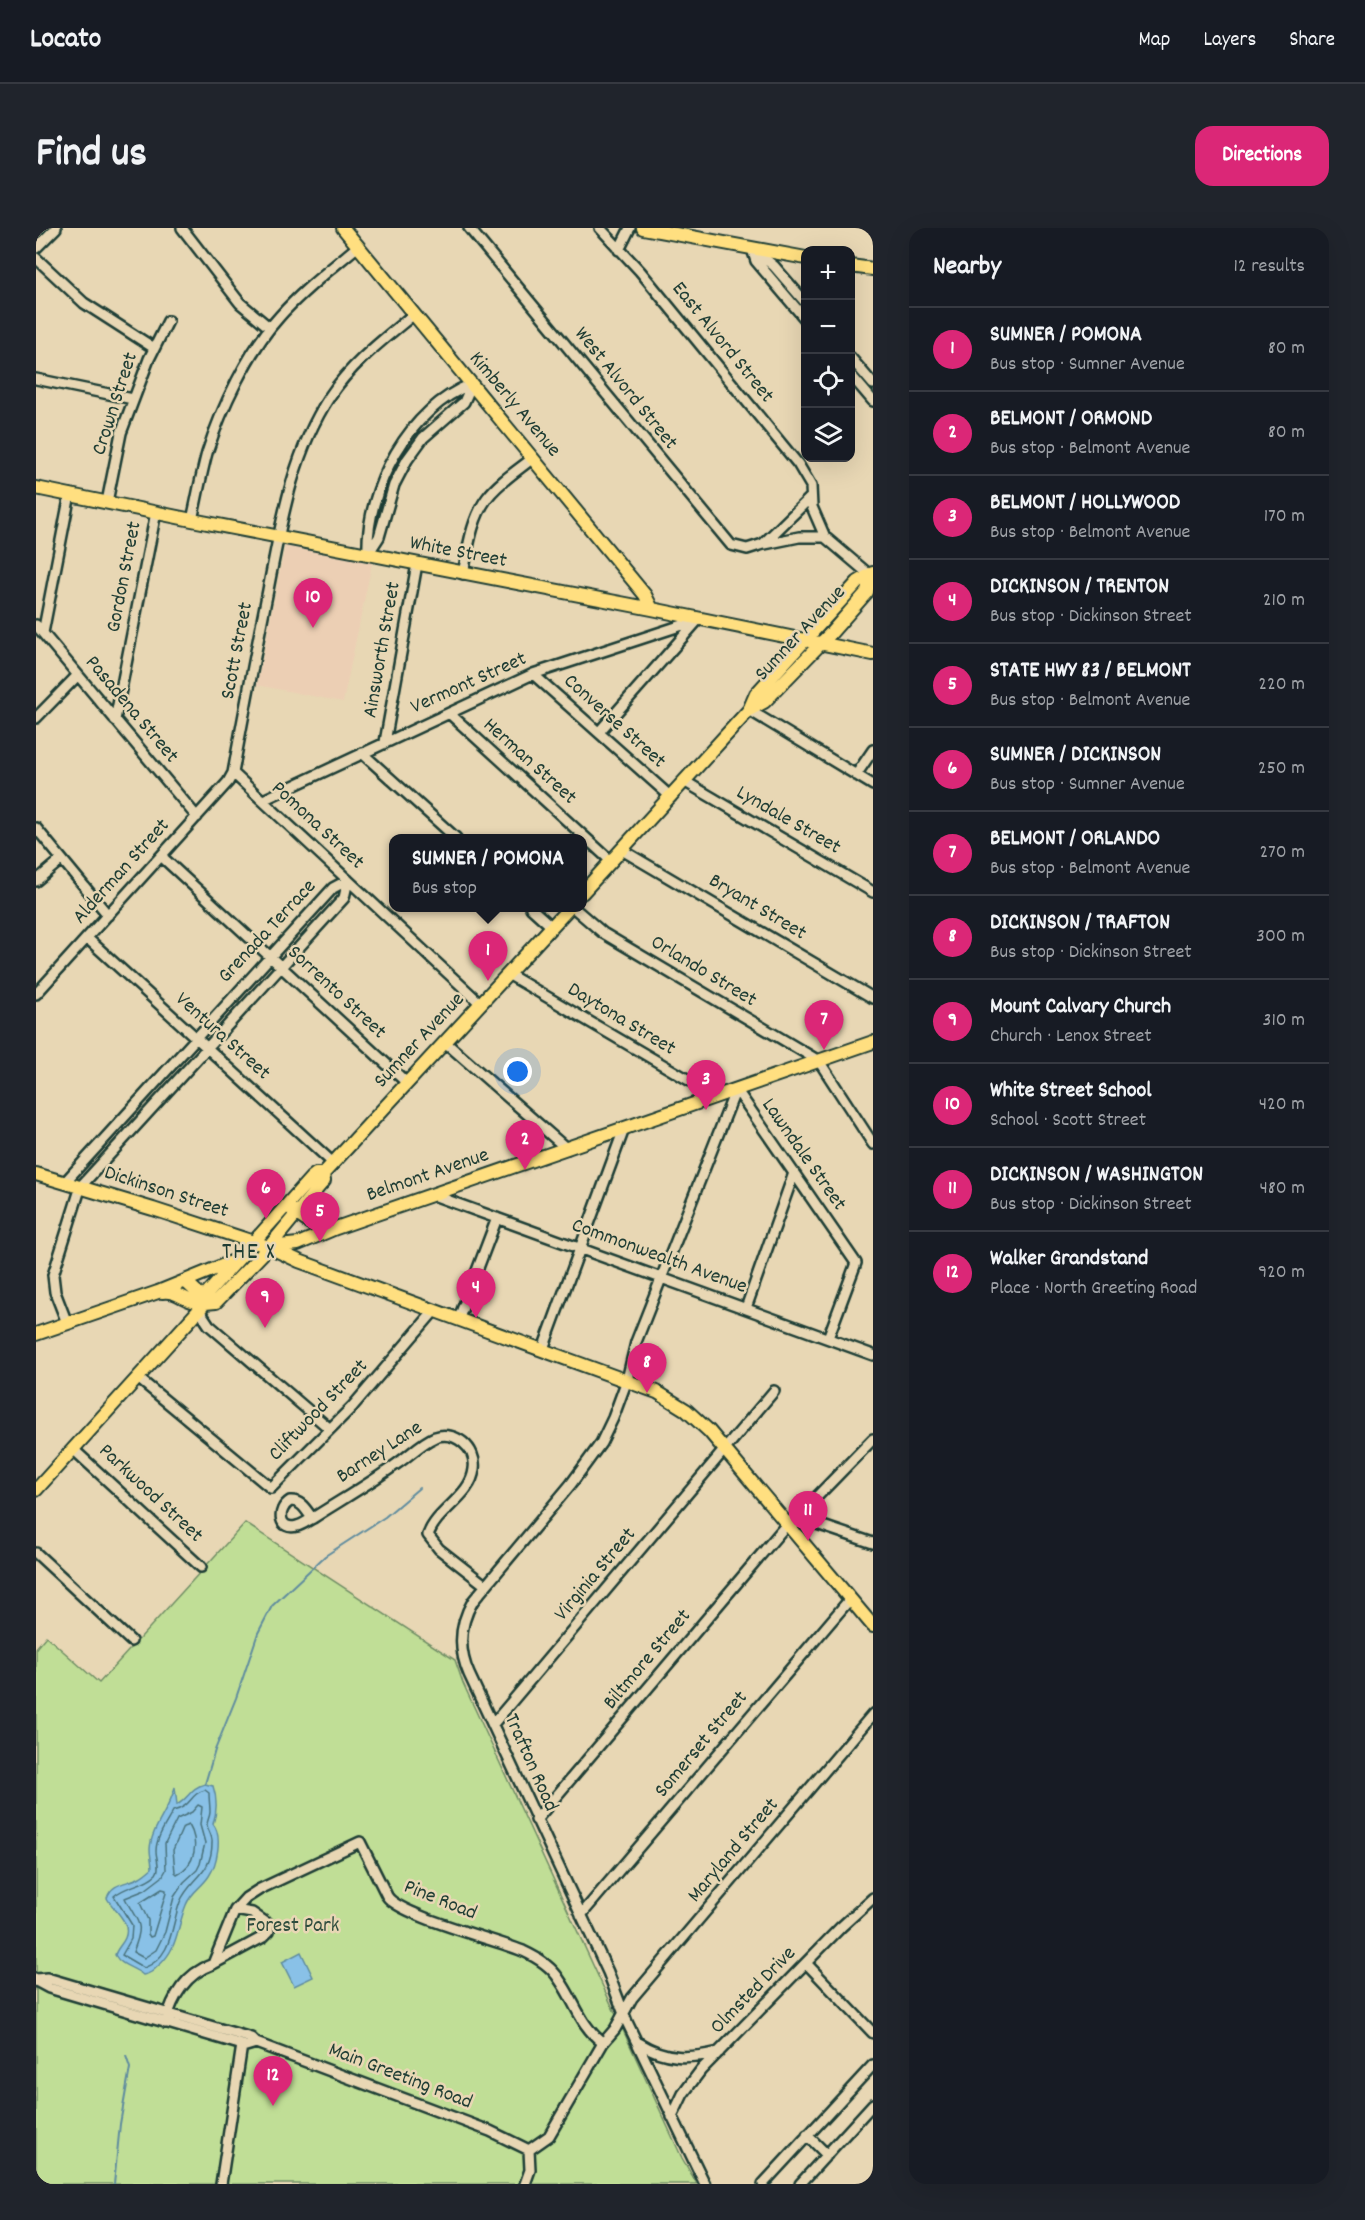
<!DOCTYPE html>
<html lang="en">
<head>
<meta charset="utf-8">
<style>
  body { margin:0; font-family:Dekko,sans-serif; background:#20242c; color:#f1f3f6 }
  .controls { position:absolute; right:18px; top:18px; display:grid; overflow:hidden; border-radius:12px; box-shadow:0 6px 24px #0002 }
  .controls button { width:54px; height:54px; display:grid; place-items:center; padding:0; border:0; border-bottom:2px solid #363941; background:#171b24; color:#f1f3f6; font:30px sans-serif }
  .you { position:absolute; left:482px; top:844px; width:21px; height:21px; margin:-15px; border:4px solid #fff; border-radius:50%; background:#1a73e8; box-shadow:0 0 0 9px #1a73e833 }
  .badge { display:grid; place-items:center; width:39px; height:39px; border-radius:50%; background:#db2777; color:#fff; font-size:20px; font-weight:700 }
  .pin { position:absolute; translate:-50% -50px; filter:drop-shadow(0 2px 3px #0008) }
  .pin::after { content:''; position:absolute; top:32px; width:21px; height:18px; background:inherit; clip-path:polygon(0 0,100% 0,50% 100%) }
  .popup { position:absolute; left:353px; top:606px; width:198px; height:78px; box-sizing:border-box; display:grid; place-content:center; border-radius:12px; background:#171b24; filter:drop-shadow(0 2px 4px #0005); font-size:20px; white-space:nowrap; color:#9ea1a6 }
  .popup b { font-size:22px; color:#f1f3f6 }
  .popup::after { content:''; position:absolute; left:50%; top:100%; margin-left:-12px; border:12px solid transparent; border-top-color:#171b24 }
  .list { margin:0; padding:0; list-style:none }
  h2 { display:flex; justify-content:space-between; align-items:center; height:78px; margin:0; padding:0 24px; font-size:26px }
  h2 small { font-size:20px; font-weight:400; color:#9ea1a6 }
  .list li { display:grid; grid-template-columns:39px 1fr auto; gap:18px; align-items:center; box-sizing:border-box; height:84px; padding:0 24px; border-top:2px solid #363941 }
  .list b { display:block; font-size:22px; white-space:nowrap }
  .list p { margin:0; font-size:20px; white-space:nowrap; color:#9ea1a6 }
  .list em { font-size:20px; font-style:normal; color:#9ea1a6 }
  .icon { flex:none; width:33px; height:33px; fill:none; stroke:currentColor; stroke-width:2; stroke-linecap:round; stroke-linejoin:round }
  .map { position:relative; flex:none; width:837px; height:1956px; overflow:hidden; border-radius:18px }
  header { display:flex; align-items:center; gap:36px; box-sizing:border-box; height:84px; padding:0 30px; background:#171b24; border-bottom:2px solid #363941 }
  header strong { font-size:28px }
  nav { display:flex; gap:33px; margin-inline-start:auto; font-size:21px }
  .intro { display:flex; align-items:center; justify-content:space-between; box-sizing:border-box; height:144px; padding:0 36px }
  h1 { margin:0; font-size:42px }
  .button { padding:15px 27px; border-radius:18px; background:#db2777; color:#fff; font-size:21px; font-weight:700 }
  main { display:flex; gap:36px; padding:0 36px }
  aside { flex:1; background:#171b24; border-radius:18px; box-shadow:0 6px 24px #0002 }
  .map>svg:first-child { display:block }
</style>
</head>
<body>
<header>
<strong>Locato</strong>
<nav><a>Map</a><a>Layers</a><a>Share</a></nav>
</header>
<div class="intro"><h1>Find us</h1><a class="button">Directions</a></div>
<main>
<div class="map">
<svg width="837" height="1956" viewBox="0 0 837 1956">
  <rect width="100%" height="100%" fill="#e8d7b4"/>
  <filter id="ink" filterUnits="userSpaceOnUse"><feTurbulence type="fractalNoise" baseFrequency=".0167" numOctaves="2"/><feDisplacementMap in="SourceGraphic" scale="12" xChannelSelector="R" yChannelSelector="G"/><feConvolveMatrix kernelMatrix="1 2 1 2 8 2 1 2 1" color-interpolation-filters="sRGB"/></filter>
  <g filter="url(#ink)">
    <path fill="#eccfb4" d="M249,318L336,335L307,474L221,457Z"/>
    <path fill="#c0de96" stroke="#708e65" stroke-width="1.5" d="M209,1295L419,1432L427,1455L646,1930L661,1956H0V1420L10,1408L63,1455Z"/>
    <path fill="#89c1e7" stroke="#5f8c9f" stroke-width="1.5" d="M169,1556L177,1558C181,1570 181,1584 177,1596C187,1608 181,1636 173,1648C166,1659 155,1664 150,1677C141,1699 142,1722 122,1738C117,1743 114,1746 107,1747C98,1739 85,1738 79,1727C81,1720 86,1717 89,1710C96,1694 77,1682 71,1670C76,1654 92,1656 104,1649C108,1647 112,1643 116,1640C116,1634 114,1628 114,1621C115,1600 134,1581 139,1559L141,1577C154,1569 154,1560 169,1556Z
      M265,1724L277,1749L258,1758L246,1734Z"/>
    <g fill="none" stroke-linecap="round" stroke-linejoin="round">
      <path stroke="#49727c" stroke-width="1.5" d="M169,1562L173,1565C173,1571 174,1578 174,1584C174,1588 171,1593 171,1597C172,1603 177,1608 176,1615C176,1647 154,1650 144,1674C135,1698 137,1729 108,1740L86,1727L95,1711L96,1697L78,1668C90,1657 108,1658 120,1646C125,1640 120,1630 120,1623C120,1609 131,1595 137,1583C157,1578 153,1566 169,1562Z
        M162,1577L166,1579L164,1597L169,1615L164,1636L161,1642L148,1654L138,1669L129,1704L120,1722L108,1730L97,1724C110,1692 101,1696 89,1670L109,1662L126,1649L130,1642L129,1615L141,1591L156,1584Z
        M153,1597C163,1614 160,1637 141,1646L139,1644L137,1622L147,1599Z
        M126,1661L130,1662V1665L117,1708L114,1709L112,1706V1692L104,1675Z"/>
      <path stroke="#5f8c9f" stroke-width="2" d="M169,1556L179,1522L200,1470L222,1405L236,1378L289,1328L349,1289L383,1260
        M78,1956L84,1896L94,1840L90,1828"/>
      <g stroke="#1f3d34" stroke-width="14">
        <path id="minor" d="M146,0L204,75L234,100
          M433,0L695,317L711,321L727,316L775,269
          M564,0L604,43L762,236L775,258L776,279L789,309L835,348
          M0,20L20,0
          M716,21L720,33L770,92
          M717,21L738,38L770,75
          M583,22L594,0
          M0,30L48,75L118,120
          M814,129L837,156
          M814,146L837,173
          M0,151L97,171
          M71,274L85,205L113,131L132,93
          M156,292C161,270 165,247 171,225C185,181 212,123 244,88C267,62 295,41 322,18
          M729,316L763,309H789
          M332,326C329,261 374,179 436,156
          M332,326L343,309L358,257L371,232L387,210L428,174L436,156
          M427,346C432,321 435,292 451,270C463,254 482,242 497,230
          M0,397L161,589
          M7,405L34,266
          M497,446L635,569
          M713,482L837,557
          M413,485L575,633
          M0,490L42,447
          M79,492L120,284
          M563,504L661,393
          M349,514L381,336
          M326,525L420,610
          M197,545L445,776
          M820,547L837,522
          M648,553L837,664
          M227,572L497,446L662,392
          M0,600L72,687
          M586,622L837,770
          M125,628L371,855
          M0,653L25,632
          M495,680L516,699
          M538,680L567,705L783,833L837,916
          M51,710L297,935
          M472,746L680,868
          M0,766L192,554L197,545C208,484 220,423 232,362C245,295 256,226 294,168C316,135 348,111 378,86
          M409,814L531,921
          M700,861L820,1035L792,1110
          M29,954L297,660L312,652
          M397,967L837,1127
          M710,1080L758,945
          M163,1082L173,1097L294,1201
          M423,1090L461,990
          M31,1095L19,1064L17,1047L45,958L308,670L312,652
          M507,1121L588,901
          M102,1150L235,1260L316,1179L399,1082
          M37,1221L165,1339
          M276,1290C270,1282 265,1272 254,1273C240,1282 243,1303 261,1298C267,1297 272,1292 277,1290C305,1272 335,1255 362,1235C374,1227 385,1215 399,1209C419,1202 441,1220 438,1241C435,1269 401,1281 392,1307L403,1321L449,1357
          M754,1295L772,1293L837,1315
          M0,1325L95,1413
          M457,1496L738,1163
          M500,1592L751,1296L766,1284L837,1211
          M199,1682L210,1670L224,1661L324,1614L351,1668C362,1687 461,1712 487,1723C500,1729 515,1738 523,1751C540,1775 543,1796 567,1815
          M545,1687L814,1371
          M770,1735L837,1805
          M0,1751L11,1750L215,1810L220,1815L454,1903L493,1922
          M0,1753L13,1760L210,1818L220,1815
          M129,1795C137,1768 149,1746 177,1736L199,1682L216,1685L232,1696L233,1703L227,1709L177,1736
          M603,1815C630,1832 653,1831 683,1824
          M636,1889L647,1866L665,1842L805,1699L837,1670
          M771,1907L791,1927
          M493,1922L513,1908L567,1815L579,1801L596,1770L837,1486
          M185,1956L206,1817
          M489,1956L494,1942L493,1922
          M669,1956L591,1794L572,1744L433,1446C422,1421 423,1397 437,1373L535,1256L565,1215L577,1190L591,1152L600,1114L700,861
          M727,1956L837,1837
          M764,1956L837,1876"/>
      </g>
      <g stroke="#1f3d34" stroke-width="16">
        <path id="major" d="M307,0L609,367L616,381
          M607,0L770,30
          M814,38L837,41
          M0,260L156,292L616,381L837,426
          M713,482L728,474L795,405L831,364L835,348
          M546,665L713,482L720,466L822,354L837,345
          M0,946L117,981L233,1019L263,1033L621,1164L650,1182L673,1203L837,1398
          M255,981C268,992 278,1000 295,1000
          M234,1019L262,1016L300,1000L837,814
          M149,1053L163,1066V1081
          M126,1064C143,1062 148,1074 162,1074
          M169,1075L180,1074L233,1019L285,956L288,953L287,946L533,680
          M0,1106L122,1064L198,1033
          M0,1262L163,1082L169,1075L171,1066L275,950L280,946H287"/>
      </g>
      <use href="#minor" stroke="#e8d7b4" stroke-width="9"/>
      <use href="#major" stroke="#ffdf80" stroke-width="12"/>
    </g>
  </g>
  <g text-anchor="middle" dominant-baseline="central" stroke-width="5" stroke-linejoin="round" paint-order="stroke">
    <g font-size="21" fill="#1f3d34" stroke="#e8d7b4">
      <text transform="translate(686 115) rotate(51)">East Alvord Street</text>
      <text transform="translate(589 161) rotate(51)">West Alvord Street</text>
      <text transform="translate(80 176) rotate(-72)">Crown Street</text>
      <text transform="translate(478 177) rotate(50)">Kimberly Avenue</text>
      <text transform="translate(422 325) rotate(11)">White Street</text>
      <text transform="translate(89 349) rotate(-79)">Gordon Street</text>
      <text transform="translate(765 406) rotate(-47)">Sumner Avenue</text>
      <text transform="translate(347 422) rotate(-80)">Ainsworth Street</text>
      <text transform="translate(202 423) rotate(-79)">Scott Street</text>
      <text transform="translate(433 456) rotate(-24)">Vermont Street</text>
      <text transform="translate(95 482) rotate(50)">Pasadena Street</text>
      <text transform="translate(578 494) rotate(42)">Converse Street</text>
      <text transform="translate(493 534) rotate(42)">Herman Street</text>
      <text transform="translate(752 593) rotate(30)">Lyndale Street</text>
      <text transform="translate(281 598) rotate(43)">Pomona Street</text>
      <text transform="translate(86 644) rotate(-48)">Alderman Street</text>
      <text transform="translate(721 680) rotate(31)">Bryant Street</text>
      <text transform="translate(232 704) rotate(-47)">Grenada Terrace</text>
      <text transform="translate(667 744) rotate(31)">Orlando Street</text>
      <text transform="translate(300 765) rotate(43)">Sorrento Street</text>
      <text transform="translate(585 792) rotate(31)">Daytona Street</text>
      <text transform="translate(186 809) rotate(42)">Ventura Street</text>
      <text transform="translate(384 813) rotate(-47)">Sumner Avenue</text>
      <text transform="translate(767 927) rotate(55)">Lawndale Street</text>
      <text transform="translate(392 948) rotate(-19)">Belmont Avenue</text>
      <text transform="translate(130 965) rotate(18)">Dickinson Street</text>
      <text transform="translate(623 1029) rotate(20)">Commonwealth Avenue</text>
      <text transform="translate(283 1183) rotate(-46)">Cliftwood Street</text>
      <text transform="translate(344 1225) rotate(-33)">Barney Lane</text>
      <text transform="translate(114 1266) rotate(43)">Parkwood Street</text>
      <text transform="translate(560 1347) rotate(-50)">Virginia Street</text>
      <text transform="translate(612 1432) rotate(-50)">Biltmore Street</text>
      <text transform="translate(666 1517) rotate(-50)">Somerset Street</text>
      <text transform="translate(494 1535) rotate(66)">Trafton Road</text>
      <text transform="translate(698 1623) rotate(-50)">Maryland Street</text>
      <text transform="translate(404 1673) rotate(22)">Pine Road</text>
      <text transform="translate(718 1763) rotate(-46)">Olmsted Drive</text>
      <text transform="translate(364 1849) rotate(21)">Main Greeting Road</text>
    </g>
    <g font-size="21" fill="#2f4d3e" stroke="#e8d7b4">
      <text x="257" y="1699">Forest Park</text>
    </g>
    <g font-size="24" letter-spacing="1.5" fill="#1f3d34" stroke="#e8d7b4">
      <text x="213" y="1025">THE X</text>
    </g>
  </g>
</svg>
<div class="controls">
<button>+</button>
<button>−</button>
<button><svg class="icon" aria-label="locate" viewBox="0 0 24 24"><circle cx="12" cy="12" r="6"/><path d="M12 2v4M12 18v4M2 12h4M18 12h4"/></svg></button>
<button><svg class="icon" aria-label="layers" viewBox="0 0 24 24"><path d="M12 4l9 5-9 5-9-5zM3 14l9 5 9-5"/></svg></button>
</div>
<div class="you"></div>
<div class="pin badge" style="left:452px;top:753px">1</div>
<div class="popup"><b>SUMNER / POMONA</b>Bus stop</div>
<div class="pin badge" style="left:489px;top:942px">2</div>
<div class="pin badge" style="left:670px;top:882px">3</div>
<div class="pin badge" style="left:440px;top:1090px">4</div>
<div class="pin badge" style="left:284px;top:1014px">5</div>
<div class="pin badge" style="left:230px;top:991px">6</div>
<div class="pin badge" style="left:788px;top:822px">7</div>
<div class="pin badge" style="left:611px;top:1165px">8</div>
<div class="pin badge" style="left:229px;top:1100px">9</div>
<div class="pin badge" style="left:277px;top:400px">10</div>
<div class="pin badge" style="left:772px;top:1313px">11</div>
<div class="pin badge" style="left:237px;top:1878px">12</div>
</div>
<aside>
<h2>Nearby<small>12 results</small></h2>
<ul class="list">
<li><span class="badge">1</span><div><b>SUMNER / POMONA</b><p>Bus stop · Sumner Avenue</p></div><em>80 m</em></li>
<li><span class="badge">2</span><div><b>BELMONT / ORMOND</b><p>Bus stop · Belmont Avenue</p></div><em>80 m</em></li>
<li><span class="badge">3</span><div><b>BELMONT / HOLLYWOOD</b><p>Bus stop · Belmont Avenue</p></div><em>170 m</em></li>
<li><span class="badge">4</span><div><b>DICKINSON / TRENTON</b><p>Bus stop · Dickinson Street</p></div><em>210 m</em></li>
<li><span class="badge">5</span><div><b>STATE HWY 83 / BELMONT</b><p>Bus stop · Belmont Avenue</p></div><em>220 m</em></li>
<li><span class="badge">6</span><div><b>SUMNER / DICKINSON</b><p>Bus stop · Sumner Avenue</p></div><em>250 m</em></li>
<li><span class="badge">7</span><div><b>BELMONT / ORLANDO</b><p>Bus stop · Belmont Avenue</p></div><em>270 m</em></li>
<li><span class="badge">8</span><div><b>DICKINSON / TRAFTON</b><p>Bus stop · Dickinson Street</p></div><em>300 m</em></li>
<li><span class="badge">9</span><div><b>Mount Calvary Church</b><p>Church · Lenox Street</p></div><em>310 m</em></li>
<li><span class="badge">10</span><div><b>White Street School</b><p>School · Scott Street</p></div><em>420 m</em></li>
<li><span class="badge">11</span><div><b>DICKINSON / WASHINGTON</b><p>Bus stop · Dickinson Street</p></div><em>480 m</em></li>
<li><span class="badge">12</span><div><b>Walker Grandstand</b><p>Place · North Greeting Road</p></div><em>920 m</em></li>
</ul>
</aside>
</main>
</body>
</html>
